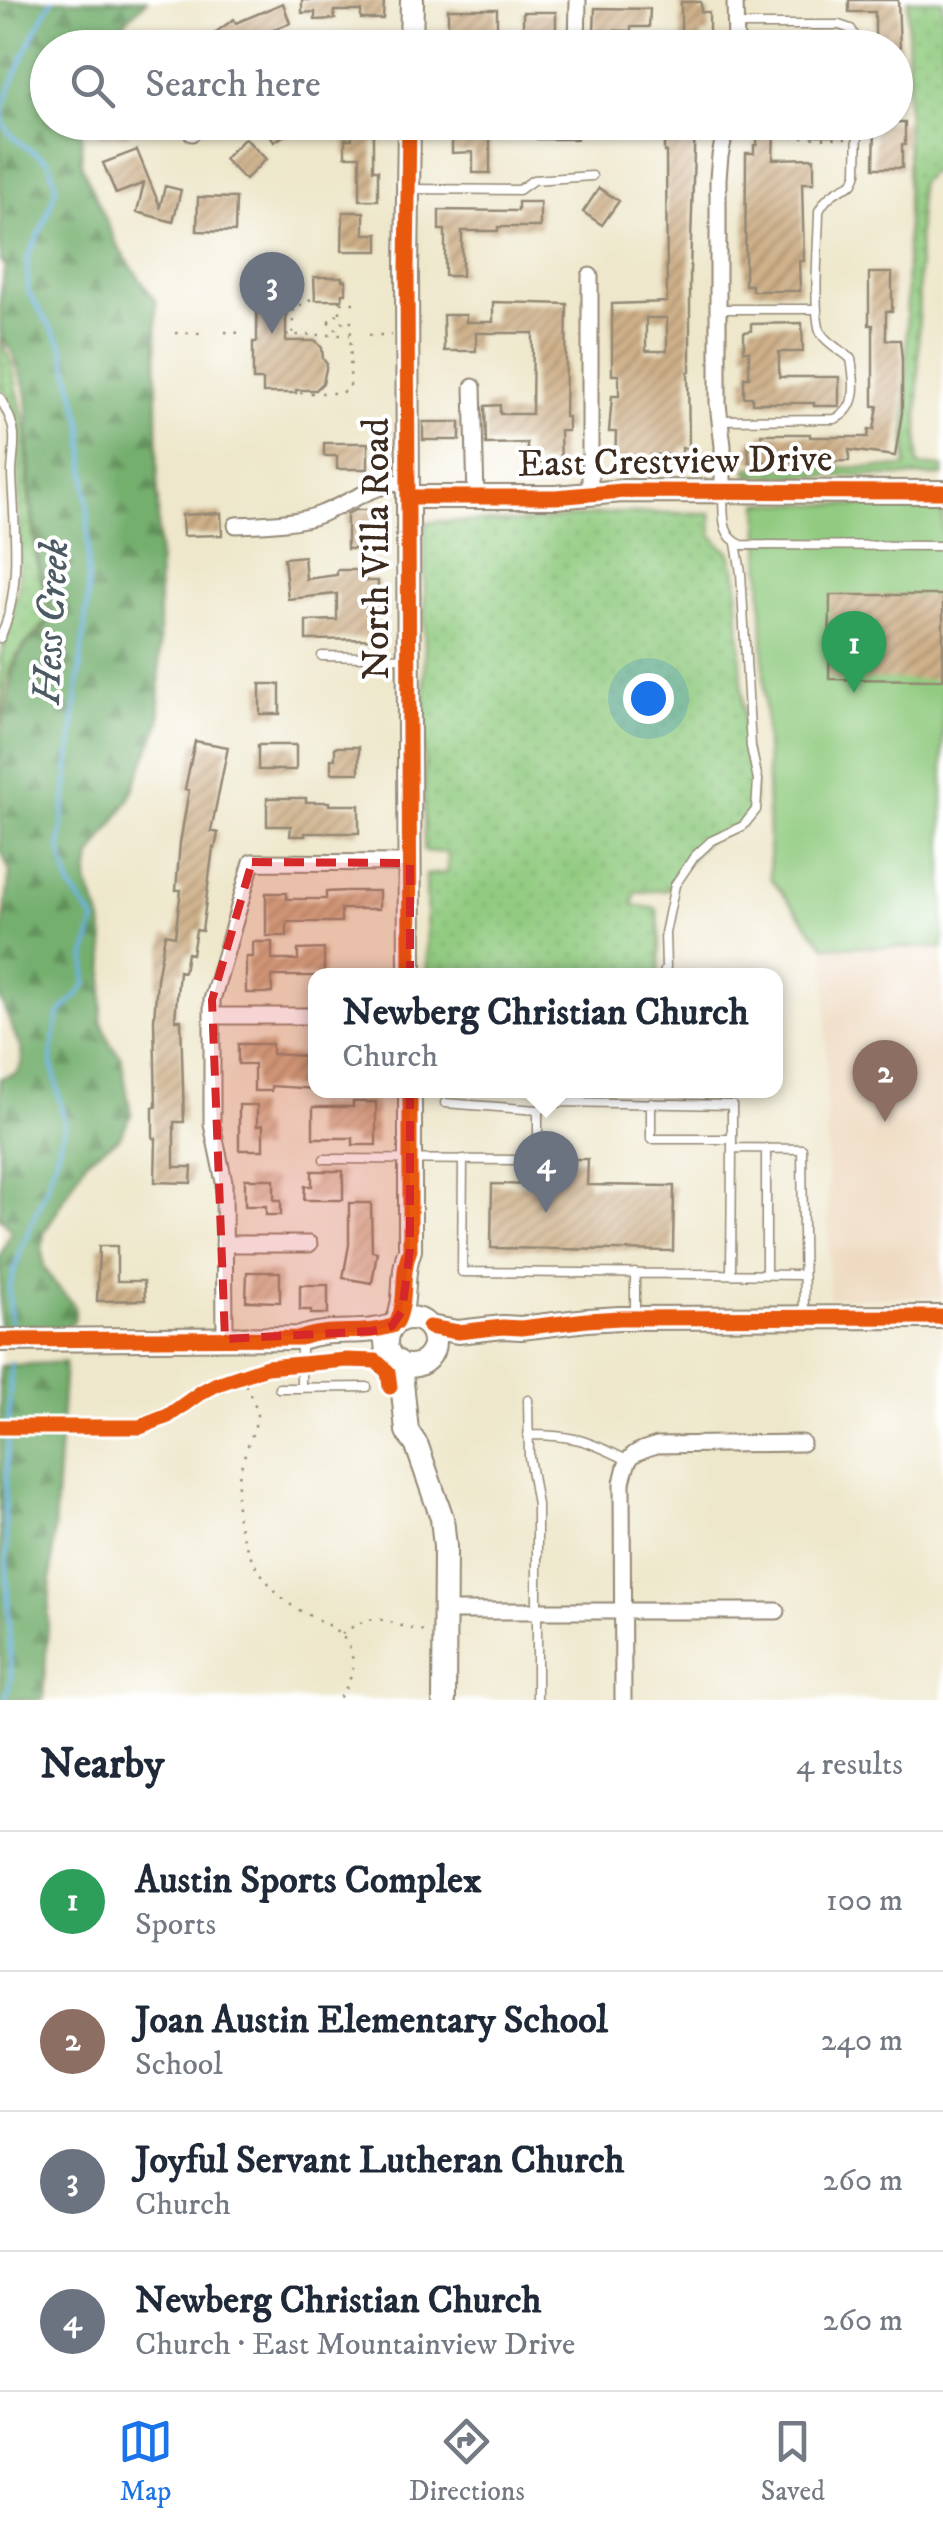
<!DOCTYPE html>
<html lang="en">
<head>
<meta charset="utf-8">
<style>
  body { margin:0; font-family:"IM FELL DW Pica",serif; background:#f6f6f7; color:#1f2937 }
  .you { position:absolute; left:648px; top:698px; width:35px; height:35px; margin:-25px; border:8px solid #fff; border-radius:50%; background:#1a73e8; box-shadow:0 0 0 15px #1a73e833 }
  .badge { display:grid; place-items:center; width:65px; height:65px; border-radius:50%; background:#1a73e8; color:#fff; font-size:32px; font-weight:700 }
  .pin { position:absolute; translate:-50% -82px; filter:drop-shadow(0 2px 5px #0008) }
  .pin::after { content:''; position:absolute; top:52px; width:35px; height:30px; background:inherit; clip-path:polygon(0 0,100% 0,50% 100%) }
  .popup { position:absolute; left:308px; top:968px; width:475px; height:130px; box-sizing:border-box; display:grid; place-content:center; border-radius:20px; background:#fff; filter:drop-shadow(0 2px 8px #0005); font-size:32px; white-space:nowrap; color:#747a83 }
  .popup b { font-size:38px; color:#1f2937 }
  .popup::after { content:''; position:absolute; left:50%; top:100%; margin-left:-20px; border:20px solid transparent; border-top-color:#fff }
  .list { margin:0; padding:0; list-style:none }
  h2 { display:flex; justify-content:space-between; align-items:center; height:130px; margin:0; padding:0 40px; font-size:42px }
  h2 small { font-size:32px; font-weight:400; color:#747a83 }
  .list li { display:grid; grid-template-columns:65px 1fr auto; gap:30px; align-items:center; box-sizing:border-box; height:140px; padding:0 40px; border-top:2px solid #e0e1e3 }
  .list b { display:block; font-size:38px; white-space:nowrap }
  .list p { margin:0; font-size:32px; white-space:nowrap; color:#747a83 }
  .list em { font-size:32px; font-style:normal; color:#747a83 }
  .icon { flex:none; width:55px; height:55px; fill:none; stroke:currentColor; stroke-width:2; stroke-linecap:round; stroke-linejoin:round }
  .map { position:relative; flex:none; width:943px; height:1700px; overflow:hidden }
  .search { position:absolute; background:#fff; box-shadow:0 2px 8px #0004; left:30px; right:30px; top:30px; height:110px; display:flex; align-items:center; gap:25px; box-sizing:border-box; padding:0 35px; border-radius:55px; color:#747a83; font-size:38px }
  .sheet { height:690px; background:#fff }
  nav { display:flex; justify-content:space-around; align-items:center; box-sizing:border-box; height:140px; border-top:2px solid #e0e1e3; background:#fff; font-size:28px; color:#747a83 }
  nav a { display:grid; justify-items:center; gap:5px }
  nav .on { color:#1a73e8 }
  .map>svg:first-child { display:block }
</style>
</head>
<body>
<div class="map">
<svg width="943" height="1700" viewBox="0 0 943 1700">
  <defs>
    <pattern id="grass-dots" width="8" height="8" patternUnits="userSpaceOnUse" patternTransform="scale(2.5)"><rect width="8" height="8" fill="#91cb80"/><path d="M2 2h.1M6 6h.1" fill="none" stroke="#7eae6e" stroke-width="1.8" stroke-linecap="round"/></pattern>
    <pattern id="forest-firs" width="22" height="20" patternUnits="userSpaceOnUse" patternTransform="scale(2.5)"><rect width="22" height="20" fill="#74af6e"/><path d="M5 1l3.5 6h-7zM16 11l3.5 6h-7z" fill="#608f5a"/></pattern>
    <pattern id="building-hatch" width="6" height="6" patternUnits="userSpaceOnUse" patternTransform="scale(2.5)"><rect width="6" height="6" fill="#cfb18a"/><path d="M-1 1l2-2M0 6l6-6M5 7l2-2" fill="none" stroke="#a99070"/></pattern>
  </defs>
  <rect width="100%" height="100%" fill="#fff"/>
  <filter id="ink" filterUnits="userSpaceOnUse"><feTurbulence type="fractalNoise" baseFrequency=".01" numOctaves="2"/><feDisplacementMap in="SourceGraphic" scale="20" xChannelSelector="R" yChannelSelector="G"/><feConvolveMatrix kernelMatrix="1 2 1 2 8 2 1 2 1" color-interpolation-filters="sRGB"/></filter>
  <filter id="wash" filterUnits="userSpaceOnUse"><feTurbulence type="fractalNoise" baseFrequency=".0048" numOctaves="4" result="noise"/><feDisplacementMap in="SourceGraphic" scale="40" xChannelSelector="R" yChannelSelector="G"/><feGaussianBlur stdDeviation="2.25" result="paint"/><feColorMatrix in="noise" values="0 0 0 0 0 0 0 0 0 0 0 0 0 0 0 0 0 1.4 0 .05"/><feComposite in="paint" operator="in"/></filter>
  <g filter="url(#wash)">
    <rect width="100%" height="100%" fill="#eee7cb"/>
    <path fill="#edd7bb" d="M825,946L943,948V1297L829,1298Z"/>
    <path fill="url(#grass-dots)" stroke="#667a4f" stroke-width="2.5" d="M908,0H943V172H930L919,184L918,465L943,467V476H748L747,468L906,467Z
      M0,338L12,365L26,430L28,492L37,564L50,616C39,633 24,643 14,660C4,679 5,704 0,724V659L18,590L19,568V429L9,399L0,387Z
      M614,513H711L712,535L721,546L729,551L737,575L745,747L754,781L753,804L742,824L707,840L679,871L668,890L635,892L633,905L657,909L660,935L659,975H427L426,875L447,873L448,853L424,851L425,523L439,521L521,522Z"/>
    <path fill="url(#forest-firs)" stroke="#586c46" stroke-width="2.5" d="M0,0H147L100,47L48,48V122L82,123L81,164L118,247L156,302L160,722L128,802L91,856L87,882L102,922L105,958L101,1020L110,1043L121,1057L131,1115L120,1137L87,1159L44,1233L42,1250L44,1267L53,1281L73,1304L75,1312L74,1321L64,1330H0V1257L11,1231L4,1220L0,1219V1078L16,1074L22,1063L21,1050L0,998V951L10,872L0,849V739L14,664L28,643L40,634L52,615L39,564L30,491L27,394L12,352L0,334V299L5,266L0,261Z
      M65,1362L43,1700H0V1366Z"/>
    <path fill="#91cb80" stroke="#667a4f" stroke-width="2.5" d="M759,503L943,507V948L825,946L770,878Z"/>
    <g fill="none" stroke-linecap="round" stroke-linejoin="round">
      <path stroke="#6db3e3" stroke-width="4" d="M11,1328L9,1289L21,1249L49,1181L65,1125L51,1058L58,1016L86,985V956L95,921L70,887L60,847L88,598V512L83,427L63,347L28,292L27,259L45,221L56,188L49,161C31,150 11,141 3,121C0,98 39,24 52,0
        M5,1700L11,1679L5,1513L11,1363"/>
    </g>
    <g id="blocks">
      <path fill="url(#building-hatch)" fill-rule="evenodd" d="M302,0H384L383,19H361V11H334L335,19L315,20V12L302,13Z
        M849,0H898L900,48H875V12H849Z
        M681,2H701V12H709V34H701V48H681Z
        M283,3L290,23L257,37L256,33L236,48H185L209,37L234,19L236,23Z
        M595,8L650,9L649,27H631V31L594,30Z
        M448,9H497V31H448Z
        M523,12H556V36H523Z
        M99,122H129V135H99Z
        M271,122H304L274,142L264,127Z
        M537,122H609L610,134L576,135L577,139H537Z
        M664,122H695L690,271V372H688L689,448H682V454L650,455V464L615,463L616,432H609L612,396H619V375H612V304L667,302L666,152H664ZM646,318H667V351H646Z
        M757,122H783V134H774L773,159L814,158V183H802L804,261H799L800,291H752V285H745L746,153H754V145H757Z
        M810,122H841V135H810Z
        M875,122H905V145H902V168H874Z
        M352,123H373V170H378V200H360V156H345V139H352Z
        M452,136H490V173H473V152L452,153Z
        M245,138L266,159L245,180L224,159Z
        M137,150L160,207L165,186L181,190L173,222L137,212L144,183L116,194L103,163Z
        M599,188L619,201L602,225L583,212Z
        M198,197L236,198L235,232L197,231Z
        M518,202H540V227H498V231H462V276H445V230H439V210L518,211Z
        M343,212H364V234H378V251H342Z
        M257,273H286V341H316L322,348L323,359L327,364L323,383L316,390H296V393H263V380H253V342H257Z
        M869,273H892V311H886V340H900L902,359V413L895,456L849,450V461L749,462L748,441H761V434H810V437H868L869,429L874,430L878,406H873V325H869Z
        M314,277H342V280H346V293H342V300H315Z
        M493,302L567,304L565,417H568V431H560L561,463H527V443L486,444L485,406L500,405V414H532L533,333H476V351H444L443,315H466V322H493Z
        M802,323L803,352H779V377H839V406H814V403H752V397H744V377H749V351H744V332L751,331V324Z
        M423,422H460V440H423Z
        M324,443H368V469H337V456H324Z
        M355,510H376V549H347V514Z
        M221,513L222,535L183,536L182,515Z
        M304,556L306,579L337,575V570H366V581H378V603H375V639L306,640V621L337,620V594L288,599L284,558Z
        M830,595H943V680L829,679Z
        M260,684H280V714H260Z
        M195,741L228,747L211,831L218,833L215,849L213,848L202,931L196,930L192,954L187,953L184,972L179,971L175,1020H181L184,1122H174V1167H192L191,1183L155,1182L156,1138H153V1107H156L154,1020L157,979L165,934L175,936L181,890H176L180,843L189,790L185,789Z
        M258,745H296V770H258Z
        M335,747H359V773H331V759H335Z
        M267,798H306V802H329V805H359V833H305V836H290L291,826H267Z
        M347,891H379V909H341V922H287V936H266V893H287V899H326V892Z
        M253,942H272V960H298V950L324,949V976H272V993H246V957H253Z
        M238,1044H272V1054L305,1056V1065L316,1066V1089L271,1086V1091H254V1064H238Z
        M353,1102H376V1145H353V1138H313V1107H353Z
        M239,1105H257V1126L263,1125V1150H239Z
        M549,1159H588L587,1185L674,1186L673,1251L491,1248L492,1184L539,1185L540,1169H548Z
        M312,1171H343V1200H304L305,1186H312Z
        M245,1179H274V1200H281V1215H266V1206H245Z
        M349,1203H371L372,1251L377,1252L372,1283L343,1278L349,1245Z
        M99,1246H117V1281H144L145,1300L97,1301Z
        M247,1272H280V1302L246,1301Z
        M300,1285H328V1314H311V1310H300Z"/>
    </g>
  </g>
  <g filter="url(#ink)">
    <use href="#blocks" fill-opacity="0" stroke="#948874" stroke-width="2.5"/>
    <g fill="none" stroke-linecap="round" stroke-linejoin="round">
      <g stroke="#948874" stroke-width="11">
        <path id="lane" d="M736,25H839L851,29L858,42V48
          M411,189L519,190L533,180L592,176
          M718,309H817
          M0,398C6,410 13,421 14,435C15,448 12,461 12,474C14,528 23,588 0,638
          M719,420L835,419C859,408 855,382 851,359C842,350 827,344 821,333C812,316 819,235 819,211C827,195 837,191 853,183L857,173L858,122
          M723,494C724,515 720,536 742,545L943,546
          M322,656L406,658
          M663,976L666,967L665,933L675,885L694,857L711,841L743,826L756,810L758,780L751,747L741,573L736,543
          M445,1103L538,1110
          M651,1103V1139H732
          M766,1148V1274
          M324,1159L520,1160L538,1146V1110L559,1102L732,1105V1148L802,1149L804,1313
          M463,1159L462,1272L803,1275
          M635,1273V1314
          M731,1274L732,1148
          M301,1342V1388
          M279,1388L367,1387
          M528,1400L529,1457L537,1505V1700
          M528,1435C573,1435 587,1440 627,1460"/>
      </g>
      <g stroke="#948874" stroke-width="19">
        <path id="street" d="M735,0L736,48
          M577,48L578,0
          M192,133L199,122
          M473,387L476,498
          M723,491V446L718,404V178L720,156L727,122
          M590,493V276
          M236,525C260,524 300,523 321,514C352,501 375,484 409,481
          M212,1016H312
          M224,1244H309
          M225,1339L224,1182L212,1124V1000L252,862L410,863
          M444,1611H777
          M623,1700L622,1483C628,1455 630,1453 657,1445L802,1443"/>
      </g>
      <g stroke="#948874" stroke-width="26">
        <path id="secondary" d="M411,48L412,0
          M409,122L407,269L410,976
          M409,497H556L622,491L943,492
          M386 1342a24 24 0 1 1 48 0a24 24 0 1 1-48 0Z
          M397,1322C408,1299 400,1273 410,1250V1090
          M429,1327L458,1332L503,1327L521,1328L587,1320L620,1318L943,1317
          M0,1340L301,1338C331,1327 362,1336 392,1326
          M397,1361L401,1372L407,1431L417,1446L442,1518L445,1547L444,1700"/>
      </g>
      <path stroke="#948874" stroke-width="2.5" stroke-dasharray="2.5 8" stroke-linecap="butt" d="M739,134L757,137L846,138
        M340,300V315
        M341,303H354
        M329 322a7 7 0 1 1 14 0a7 7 0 1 1-14 0Z
        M225,332L240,333
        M176,333H201
        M293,333V309L315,297
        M286,335H350
        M369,335H391
        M300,393H341L350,387L351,316
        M241,1375L255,1405L257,1414C256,1428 250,1438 246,1451C238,1473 235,1498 238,1520C244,1551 262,1580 285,1600C300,1614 322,1619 338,1632C360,1651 355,1681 337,1700
        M342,1634C382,1604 388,1629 428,1631"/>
      <use href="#lane" stroke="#fff" stroke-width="8"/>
      <use href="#street" stroke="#fff" stroke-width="15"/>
      <use href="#secondary" stroke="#fff" stroke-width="22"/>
      <g stroke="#fff" stroke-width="21">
        <path id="cycleway" d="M409,122L407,269L410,976
          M409,497H556L622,491L943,492
          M397,1322C408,1299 400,1273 410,1250V1090
          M429,1327L458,1332L503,1327L521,1328L587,1320L620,1318L943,1317
          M0,1340L301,1338C331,1327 362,1336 392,1326
          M0,1427H140L168,1416L200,1393L217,1384L267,1367L346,1360L376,1361L388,1372L390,1387"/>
      </g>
      <use href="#cycleway" stroke="#e8590c" stroke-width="15"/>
    </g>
  </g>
  <path fill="#d62828" fill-opacity="0.2" stroke="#d62828" stroke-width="8" stroke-dasharray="20 12" stroke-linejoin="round" d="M252,862L410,863V1250L402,1311L392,1326L372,1331L225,1339L212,1000Z"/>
  <g text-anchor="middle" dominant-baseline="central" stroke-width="8" stroke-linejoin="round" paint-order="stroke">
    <g font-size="38" fill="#3b2a1e" stroke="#fff">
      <text transform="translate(675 462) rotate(-1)">East Crestview Drive</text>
      <text transform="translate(377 549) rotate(-90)">North Villa Road</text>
    </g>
    <g font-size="40" font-style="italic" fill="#4c5a63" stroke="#fff">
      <text transform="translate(52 622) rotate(-87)">Hess Creek</text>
    </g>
  </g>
</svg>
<div class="you"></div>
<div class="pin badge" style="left:854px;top:693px;background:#2e9e5b">1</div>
<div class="pin badge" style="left:885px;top:1122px;background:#8d6e63">2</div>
<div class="pin badge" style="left:272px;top:334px;background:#6b7280">3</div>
<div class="pin badge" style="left:546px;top:1213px;background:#6b7280">4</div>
<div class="popup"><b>Newberg Christian Church</b>Church</div>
<div class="search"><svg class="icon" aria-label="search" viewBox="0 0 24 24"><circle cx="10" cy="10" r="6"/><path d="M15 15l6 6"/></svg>Search here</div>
</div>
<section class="sheet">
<h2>Nearby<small>4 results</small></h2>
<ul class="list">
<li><span class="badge" style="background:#2e9e5b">1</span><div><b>Austin Sports Complex</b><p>Sports</p></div><em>100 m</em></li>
<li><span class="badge" style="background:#8d6e63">2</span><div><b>Joan Austin Elementary School</b><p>School</p></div><em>240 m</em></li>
<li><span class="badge" style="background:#6b7280">3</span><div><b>Joyful Servant Lutheran Church</b><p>Church</p></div><em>260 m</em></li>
<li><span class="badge" style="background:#6b7280">4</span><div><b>Newberg Christian Church</b><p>Church · East Mountainview Drive</p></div><em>260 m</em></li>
</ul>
</section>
<nav>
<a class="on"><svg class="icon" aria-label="map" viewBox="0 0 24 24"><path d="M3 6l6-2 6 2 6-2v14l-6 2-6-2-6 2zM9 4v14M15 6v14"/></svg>Map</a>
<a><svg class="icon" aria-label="directions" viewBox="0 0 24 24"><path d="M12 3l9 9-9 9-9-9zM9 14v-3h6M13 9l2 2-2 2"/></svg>Directions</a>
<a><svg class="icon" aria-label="saved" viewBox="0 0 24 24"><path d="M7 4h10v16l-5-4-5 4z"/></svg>Saved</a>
</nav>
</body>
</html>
